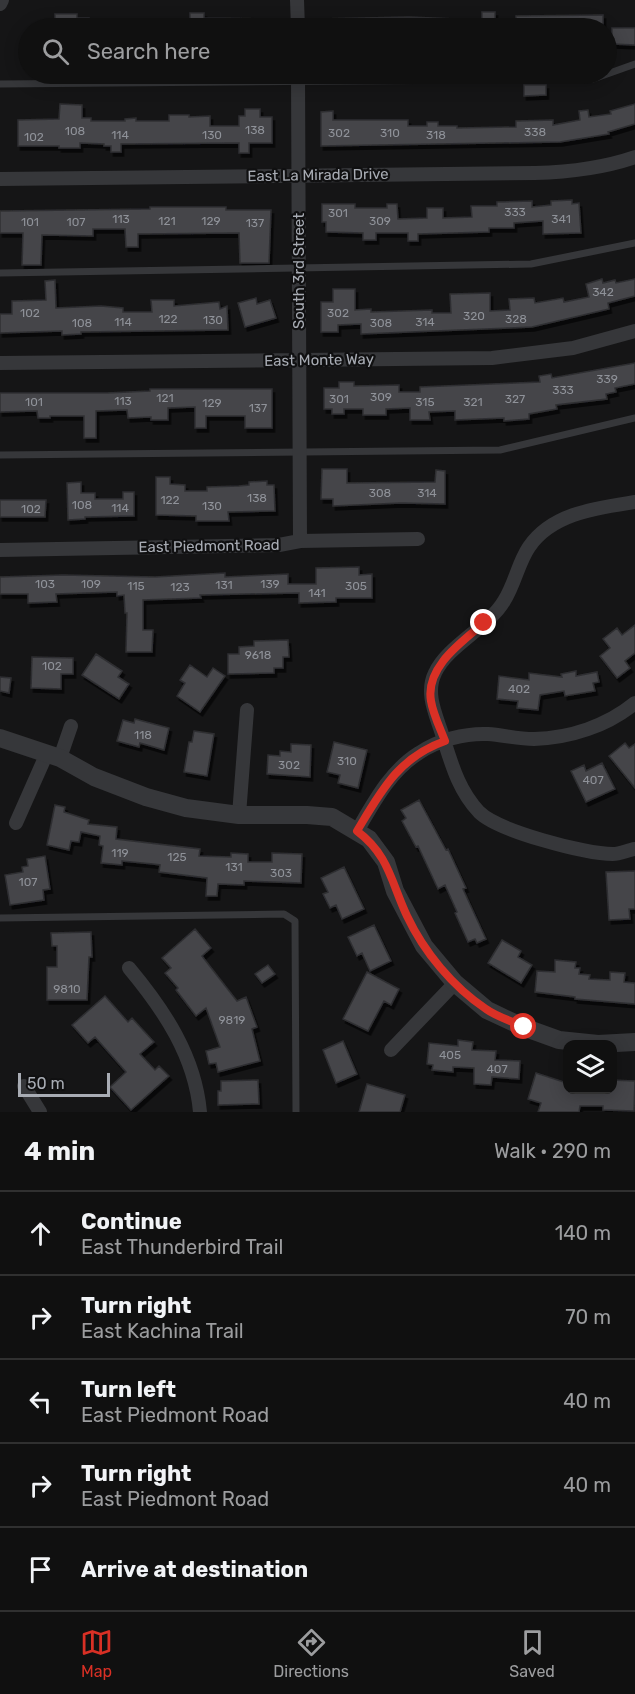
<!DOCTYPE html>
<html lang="en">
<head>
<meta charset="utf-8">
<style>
  body { margin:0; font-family:Rubik,sans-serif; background:#191919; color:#f1f3f6 }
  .controls { position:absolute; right:18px; bottom:18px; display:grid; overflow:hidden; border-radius:12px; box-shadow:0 3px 15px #0003 }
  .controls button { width:54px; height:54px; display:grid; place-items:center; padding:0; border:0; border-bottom:2px solid #303030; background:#101010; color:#f1f3f6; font:30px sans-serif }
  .scale { position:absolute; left:18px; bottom:15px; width:92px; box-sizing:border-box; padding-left:6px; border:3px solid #a8acb4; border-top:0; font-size:16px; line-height:21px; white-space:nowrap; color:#a8acb4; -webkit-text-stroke:4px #101011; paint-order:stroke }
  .stop { position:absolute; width:18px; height:18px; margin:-14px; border:4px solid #d93025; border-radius:50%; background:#fff }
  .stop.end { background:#d93025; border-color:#fff; box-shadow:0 2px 6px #0008 }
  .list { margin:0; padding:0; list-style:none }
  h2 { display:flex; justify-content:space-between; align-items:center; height:78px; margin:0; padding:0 24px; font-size:26px }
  h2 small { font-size:20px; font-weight:400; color:#9c9d9f }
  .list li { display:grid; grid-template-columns:39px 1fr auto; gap:18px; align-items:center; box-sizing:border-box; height:84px; padding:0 24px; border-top:2px solid #303030 }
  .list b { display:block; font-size:22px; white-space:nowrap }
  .list p { margin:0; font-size:20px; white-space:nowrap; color:#9c9d9f }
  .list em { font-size:20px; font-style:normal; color:#9c9d9f }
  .icon { flex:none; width:33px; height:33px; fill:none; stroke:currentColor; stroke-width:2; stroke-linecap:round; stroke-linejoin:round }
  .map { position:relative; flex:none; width:635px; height:1112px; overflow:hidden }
  .search { position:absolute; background:#101010; box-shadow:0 3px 15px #0003; left:18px; right:18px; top:18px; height:66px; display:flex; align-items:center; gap:15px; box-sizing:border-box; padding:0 21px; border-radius:33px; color:#9c9d9f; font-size:22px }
  .sheet { height:498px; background:#101010 }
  nav { display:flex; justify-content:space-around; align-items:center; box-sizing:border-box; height:84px; border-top:2px solid #303030; background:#101010; font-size:16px; color:#9c9d9f }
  nav a { display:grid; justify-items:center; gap:3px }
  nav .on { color:#d93025 }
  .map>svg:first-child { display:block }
</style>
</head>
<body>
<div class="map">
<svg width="635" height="1112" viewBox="0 0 635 1112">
  <defs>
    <filter id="shadow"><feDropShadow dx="2.5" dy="4" stdDeviation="0" flood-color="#0009"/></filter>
  </defs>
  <rect width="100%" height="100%" fill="#151516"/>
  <path fill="#444548" stroke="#2f2f32" stroke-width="1.5" filter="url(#shadow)" d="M482,12H495V28H482Z
    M190,13H204V18L270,19V28H190Z
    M55,14H77V18H89V28H55Z
    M603,15V28H516V16Z
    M409,17L456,19V28H318V19Z
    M612,28H635V45L612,44Z
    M524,85H546V95L524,96Z
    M60,104L82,105V118H91V121H125V119L136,118V121H169V115H189V117L210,116V126H239V116H245V109H260V117H272V143H249V153H239V143L121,144V152H111V146H104V144L80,143V148H59V146H18V120L59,119Z
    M635,104V124L608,132L609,134L560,142L321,146V112L333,111V120H408V126H427V122H438V126H457V128L516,127V121L553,120V125L580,120L579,111L588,110L589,117L611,114L610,111Z
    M572,200V204L579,203L581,233L543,234V221L514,223V228H489V232L418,234V241H408V233H376V240H363V233L326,232V222H322V204H355V208H387V204H397L398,219L427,218V208H443V218L472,217L471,206H497V202L532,201V207L551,205V201Z
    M150,207H226V210H271L269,263H240L239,233L138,234V247H126L125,229H93V236L42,235L41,265H22L23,233H0V211L150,209Z
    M602,279L603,283L615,280L616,283L635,279V296L608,303L609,309L532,327L361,334V324L338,325V332H321V302H333V289H355V310L371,309V312L432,310V313H451L450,294L490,293V311L510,310L509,299L534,298L535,303L563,298L564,302L589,297L586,284Z
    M55,280L56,308L101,306L123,308V312H152L151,300H174V306L219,302L220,309L227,306L228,330L81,332V334L62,335V331L0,333V314H12V301L46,300L45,281Z
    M256,298L257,304L270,300L276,318L245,327L238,303Z
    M635,363V384L615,388L616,392L606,394L607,399L556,405L557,409L529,414V419L504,421V418L455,420V411L429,412L430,420H410V408L386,409V415H363V409H344V414H332V409H324V388H339V382H354V386L399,385V392H420V387L540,382L539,376L551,374L552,378Z
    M150,389H272V428H245V416H206V428H195V407L168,408V420H151V417L128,418L127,410L96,411V438H84V416H50V418H38L37,411L0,412V393H107L150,391Z
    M322,469H347V483L435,482L436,470L445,471V504L401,503L333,506V499H321Z
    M156,477H170V484L185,485V491H207V487L239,486L249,485V482L267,481V485H274L275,511L228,512L229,521H196V516L156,515Z
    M81,482V493H95V499H123V492H134V516L85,517V519L68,520L67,483Z
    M0,500H46L45,517H0Z
    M359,567V575L372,574V598H336V602L299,603V593L200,595L201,598L143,600V630H153L152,652H126L127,613H125L124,595L117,596V592L56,594L57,602L28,603V594H0V577L63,575L155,577L225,573V577L288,574V584H316V568Z
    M635,625V653L625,661L630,668L617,678L600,656L610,648L603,639L617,628L622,635Z
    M288,640L289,657H283V668H274V673L228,674V654H239V647L254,646V641Z
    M96,654L122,671L118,677L129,684L119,699L82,675Z
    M32,657L73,658V674H61V689L31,688Z
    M190,665L207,677L213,668L225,676L200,712L177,696L185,683L180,680Z
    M576,671V676L597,672L599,682L593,683L595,691L565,696L564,691L540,695L538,710L517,708L518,701L497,699L499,676L529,680V673L562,677L561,674Z
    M0,677L11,678L9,693L0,691Z
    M135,719L169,728L164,750L140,743L139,747L117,741L123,720L134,723Z
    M194,731L214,734L207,776L184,772L189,742H192Z
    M334,742L367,750L358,788L338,783L340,775L327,772Z
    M625,743L629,748L635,744V788L609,756Z
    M291,744L311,745L310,777L267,774L268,755L280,756V751L291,752Z
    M602,763L615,789L586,802L571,771L584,765L586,771Z
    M419,800L446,850L448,849L466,888L463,889L486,939L477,943L475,939L468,942L455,913L457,912L445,885L438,889L418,846L416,847L402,821L406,818L401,810Z
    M55,805L65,807L64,812L89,820L88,824L117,827L116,839L200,849L199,856L231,857V853L248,854V862H272V853L302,854L301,883L244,881V885L218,884L217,896H206L207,878L159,872L160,865L153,864L122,861V865L101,863L103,846L99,845L100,836L81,832L79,842L71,841L69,850L47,845Z
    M45,856L50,889L43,890L44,900L10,905L5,875L23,872L22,867L28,866L27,859Z
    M344,867L364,909L342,919L336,905L330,908L323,894L328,892L321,878Z
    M635,871V909H629L630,919L609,920L606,872Z
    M374,925L391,961L370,971L362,953L357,956L348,937Z
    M195,929L211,948L202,956L237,1001L246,997L257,1027L252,1029L260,1061L218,1072L216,1063L209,1064L206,1051L220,1047L206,1008L196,1016L176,990L178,988L165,973L171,968L162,958Z
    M91,932L92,957H89L87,1000H47V967H57V946H52L51,933Z
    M502,940L521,951L518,957L532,965L521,983L488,963Z
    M555,960L576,962L575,968H580L579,974L590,975L589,979L610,980V972L625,973L624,982L635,983V1004L575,999V997L535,992L537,971L555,972Z
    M268,965L275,974L262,983L255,974Z
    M367,972L399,989L391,1005L384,1001L368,1031L343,1019Z
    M105,996L128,1022L132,1018L154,1042L140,1054L155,1070L159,1066L169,1076L131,1110L110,1087L126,1072L95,1037L88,1043L72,1025Z
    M458,1040L473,1042L472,1050L496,1051L495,1060L520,1061L519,1079L492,1077L491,1085L474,1084V1068L453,1067V1072L432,1070L433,1065L427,1064L429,1043L458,1046Z
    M343,1041L357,1074L336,1083L323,1050Z
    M536,1073L567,1083V1089H612V1080L635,1081L634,1111L603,1110V1106H580L579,1112H538L541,1103L528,1099Z
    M258,1080L259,1104L218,1105V1091H221V1081Z
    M367,1084L405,1095L400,1112H359Z"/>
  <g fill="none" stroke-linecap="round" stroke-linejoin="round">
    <path stroke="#36373a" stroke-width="7" d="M0,84L593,79L635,64
      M0,273L531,264L635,243
      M0,455L500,450L635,418
      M0,918L284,914L295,921L296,1112"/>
    <path stroke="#36373a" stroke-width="14" d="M297,0L298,28
      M0,4L2,0
      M298,74L300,541
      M0,179L535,173C569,172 603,168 635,157
      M0,363L492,358L573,348L635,331
      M635,502C597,508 552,513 529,547C518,563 515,584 504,601C489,627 447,646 435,673C425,693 436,715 442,734C451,762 458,790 479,812C498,831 585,854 613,854C620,854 628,850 635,849
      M0,550L279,545L300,541L418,539
      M60,758L71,726
      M239,815L247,710
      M16,823L47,753
      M357,831C374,802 390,771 419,753C438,740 465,733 488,734C503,735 518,739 534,739C570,738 607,726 635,703
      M129,968C164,1010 195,1056 200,1112
      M391,1050L455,983
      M24,1086L40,1112"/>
    <path stroke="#36373a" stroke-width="18" d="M0,738L60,758L94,777L146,797L186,808L239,815H307L332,817L369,839L386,862L395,891L424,946L455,983L487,1010L523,1027L559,1040L598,1044L635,1042"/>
  </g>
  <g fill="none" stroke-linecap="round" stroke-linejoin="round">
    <path stroke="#d93025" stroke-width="8" d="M484,623C462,642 425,667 431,701C433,714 440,728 445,741C399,757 381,791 357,831C389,855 391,882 407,916C424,952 453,987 486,1009C497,1017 512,1021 524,1027"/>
  </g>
  <g text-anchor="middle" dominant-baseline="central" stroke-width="4.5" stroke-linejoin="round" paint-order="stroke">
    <g font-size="12" fill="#8f9299">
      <text x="255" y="130">138</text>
      <text x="75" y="131">108</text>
      <text x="535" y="132">338</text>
      <text x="339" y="133">302</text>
      <text x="390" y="133">310</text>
      <text x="120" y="135">114</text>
      <text x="212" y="135">130</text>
      <text x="436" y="135">318</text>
      <text x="34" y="137">102</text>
      <text x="515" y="212">333</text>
      <text x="338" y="213">301</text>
      <text x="121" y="219">113</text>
      <text x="561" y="219">341</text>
      <text x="167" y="221">121</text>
      <text x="211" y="221">129</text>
      <text x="380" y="221">309</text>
      <text x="30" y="222">101</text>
      <text x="76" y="222">107</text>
      <text x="255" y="223">137</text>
      <text x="603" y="292">342</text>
      <text x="30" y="313">102</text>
      <text x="338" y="313">302</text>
      <text x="474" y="316">320</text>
      <text x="168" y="319">122</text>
      <text x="516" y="319">328</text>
      <text x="213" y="320">130</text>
      <text x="123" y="322">114</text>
      <text x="425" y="322">314</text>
      <text x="82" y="323">108</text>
      <text x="381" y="323">308</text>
      <text x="607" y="379">339</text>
      <text x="563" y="390">333</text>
      <text x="381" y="397">309</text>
      <text x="165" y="398">121</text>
      <text x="339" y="399">301</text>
      <text x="515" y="399">327</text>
      <text x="123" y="401">113</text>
      <text x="34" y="402">101</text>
      <text x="425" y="402">315</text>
      <text x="473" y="402">321</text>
      <text x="212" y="403">129</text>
      <text x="258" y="408">137</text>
      <text x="380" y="493">308</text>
      <text x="427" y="493">314</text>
      <text x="257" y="498">138</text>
      <text x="170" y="500">122</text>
      <text x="82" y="505">108</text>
      <text x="212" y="506">130</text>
      <text x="120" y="508">114</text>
      <text x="31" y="509">102</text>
      <text x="45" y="584">103</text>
      <text x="91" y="584">109</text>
      <text x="270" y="584">139</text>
      <text x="224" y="585">131</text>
      <text x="136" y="586">115</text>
      <text x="356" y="586">305</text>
      <text x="180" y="587">123</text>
      <text x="317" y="593">141</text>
      <text x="258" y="655">9618</text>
      <text x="52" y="666">102</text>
      <text x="519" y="689">402</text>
      <text x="143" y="735">118</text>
      <text x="347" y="761">310</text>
      <text x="289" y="765">302</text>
      <text x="593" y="780">407</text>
      <text x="120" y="853">119</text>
      <text x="177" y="857">125</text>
      <text x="234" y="867">131</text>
      <text x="281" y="873">303</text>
      <text x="28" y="882">107</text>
      <text x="67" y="989">9810</text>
      <text x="232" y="1020">9819</text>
      <text x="450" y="1055">405</text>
      <text x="497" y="1069">407</text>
    </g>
    <g font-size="15" fill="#a8acb4" stroke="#101011">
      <text transform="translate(318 175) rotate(-1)">East La Mirada Drive</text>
      <text transform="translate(299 271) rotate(-90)">South 3rd Street</text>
      <text transform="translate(319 360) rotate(-1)">East Monte Way</text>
      <text transform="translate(209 546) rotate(-1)">East Piedmont Road</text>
    </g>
  </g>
</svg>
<div class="controls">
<button><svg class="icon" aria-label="layers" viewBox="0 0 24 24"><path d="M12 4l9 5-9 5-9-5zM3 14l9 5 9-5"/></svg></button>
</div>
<div class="scale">50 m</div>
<div class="stop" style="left:524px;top:1027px"></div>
<div class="stop end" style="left:484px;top:623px"></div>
<div class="search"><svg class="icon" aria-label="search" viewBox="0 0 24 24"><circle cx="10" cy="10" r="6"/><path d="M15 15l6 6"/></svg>Search here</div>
</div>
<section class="sheet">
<h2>4 min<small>Walk · 290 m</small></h2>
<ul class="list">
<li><svg class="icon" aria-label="ahead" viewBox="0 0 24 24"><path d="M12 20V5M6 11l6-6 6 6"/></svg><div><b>Continue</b><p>East Thunderbird Trail</p></div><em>140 m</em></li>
<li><svg class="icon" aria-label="right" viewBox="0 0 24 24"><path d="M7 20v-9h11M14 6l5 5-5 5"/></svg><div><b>Turn right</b><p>East Kachina Trail</p></div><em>70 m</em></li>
<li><svg class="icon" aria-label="left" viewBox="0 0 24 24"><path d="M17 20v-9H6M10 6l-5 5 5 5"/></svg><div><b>Turn left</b><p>East Piedmont Road</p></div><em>40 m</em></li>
<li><svg class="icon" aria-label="right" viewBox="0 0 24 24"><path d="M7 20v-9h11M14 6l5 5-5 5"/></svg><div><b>Turn right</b><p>East Piedmont Road</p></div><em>40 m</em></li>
<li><svg class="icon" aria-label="arrive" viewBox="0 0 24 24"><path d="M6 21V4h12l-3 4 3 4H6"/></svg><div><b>Arrive at destination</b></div></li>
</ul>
</section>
<nav>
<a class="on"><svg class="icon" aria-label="map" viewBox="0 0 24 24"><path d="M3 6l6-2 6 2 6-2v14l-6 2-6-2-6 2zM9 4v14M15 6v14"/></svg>Map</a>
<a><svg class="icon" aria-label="directions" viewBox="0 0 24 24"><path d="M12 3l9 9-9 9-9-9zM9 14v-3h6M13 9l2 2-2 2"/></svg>Directions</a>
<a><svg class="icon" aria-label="saved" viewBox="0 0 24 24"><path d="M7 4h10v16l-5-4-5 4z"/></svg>Saved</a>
</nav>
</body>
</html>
